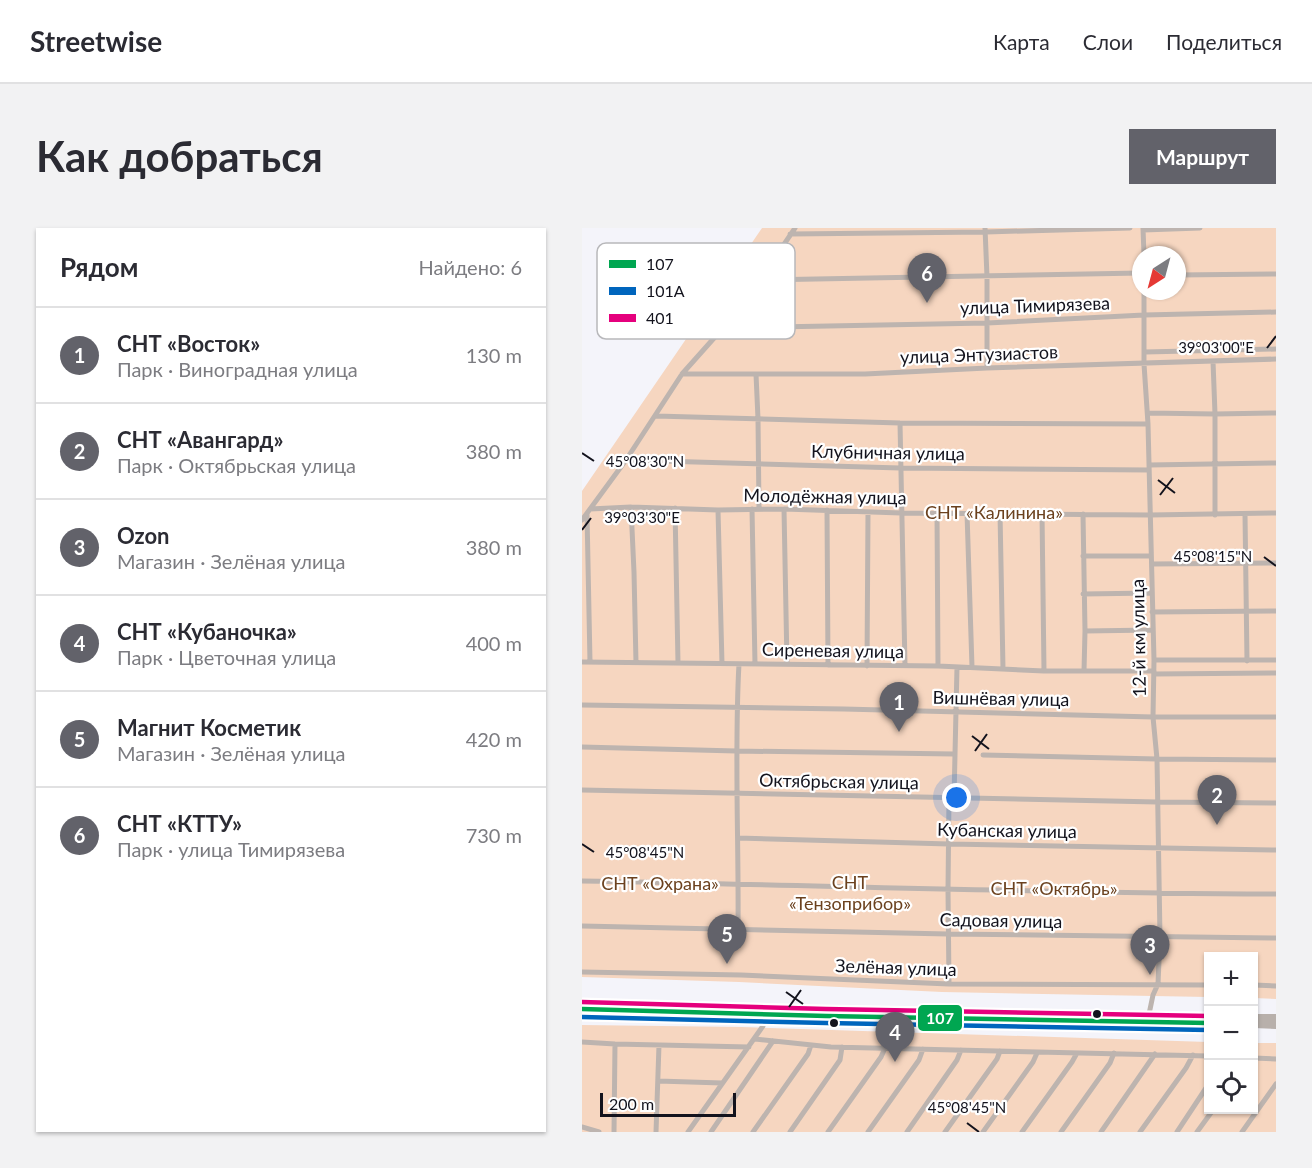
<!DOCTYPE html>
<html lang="ru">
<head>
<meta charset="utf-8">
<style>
  body { margin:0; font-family:Lato,sans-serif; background:#f2f2f3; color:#2b2b33 }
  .controls { position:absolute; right:18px; bottom:18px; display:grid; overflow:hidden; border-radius:0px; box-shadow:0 2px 4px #0004 }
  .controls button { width:54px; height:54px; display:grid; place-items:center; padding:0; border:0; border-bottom:2px solid #e1e1e2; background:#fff; color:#2b2b33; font:30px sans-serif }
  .compass { position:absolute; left:550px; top:18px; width:54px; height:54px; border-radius:50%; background:#fff; box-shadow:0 2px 4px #0004; rotate:216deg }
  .scale { position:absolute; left:18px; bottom:15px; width:136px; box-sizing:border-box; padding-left:6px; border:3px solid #13131d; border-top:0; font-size:16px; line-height:21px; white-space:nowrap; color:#13131d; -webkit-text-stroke:4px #fff; paint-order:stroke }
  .you { position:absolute; left:375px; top:570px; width:21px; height:21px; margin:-15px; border:4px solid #fff; border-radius:50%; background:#1a73e8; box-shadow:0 0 0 9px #1a73e833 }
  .badge { display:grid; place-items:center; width:39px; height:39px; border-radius:50%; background:#62626a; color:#fff; font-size:20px; font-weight:700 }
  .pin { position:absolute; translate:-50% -50px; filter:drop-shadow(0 2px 3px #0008) }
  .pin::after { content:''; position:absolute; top:32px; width:21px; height:18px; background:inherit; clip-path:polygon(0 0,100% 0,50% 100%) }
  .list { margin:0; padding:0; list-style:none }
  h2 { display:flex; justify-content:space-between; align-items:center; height:78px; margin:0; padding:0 24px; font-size:26px }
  h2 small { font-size:20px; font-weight:400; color:#7c7c81 }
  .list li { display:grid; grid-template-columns:39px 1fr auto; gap:18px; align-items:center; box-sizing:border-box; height:96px; padding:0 24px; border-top:2px solid #e1e1e2 }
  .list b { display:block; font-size:22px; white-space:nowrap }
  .list p { margin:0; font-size:20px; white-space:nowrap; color:#7c7c81 }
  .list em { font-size:20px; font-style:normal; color:#7c7c81 }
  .icon { flex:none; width:33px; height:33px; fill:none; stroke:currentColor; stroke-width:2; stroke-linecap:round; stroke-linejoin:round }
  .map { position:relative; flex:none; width:694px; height:904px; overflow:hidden; border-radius:0px }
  header { display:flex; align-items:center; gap:36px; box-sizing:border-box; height:84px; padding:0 30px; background:#fff; border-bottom:2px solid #e1e1e2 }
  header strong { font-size:28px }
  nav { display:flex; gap:33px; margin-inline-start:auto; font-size:21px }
  .intro { display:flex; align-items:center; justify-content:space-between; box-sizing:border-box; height:144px; padding:0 36px }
  h1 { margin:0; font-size:42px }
  .button { padding:15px 27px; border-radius:0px; background:#62626a; color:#fff; font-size:21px; font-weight:700 }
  main { display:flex; gap:36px; padding:0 36px }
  aside { flex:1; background:#fff; border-radius:0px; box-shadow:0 2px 4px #0004 }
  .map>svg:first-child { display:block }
</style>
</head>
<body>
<header>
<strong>Streetwise</strong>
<nav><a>Карта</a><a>Слои</a><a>Поделиться</a></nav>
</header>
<div class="intro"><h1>Как добраться</h1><a class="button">Маршрут</a></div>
<main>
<aside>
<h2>Рядом<small>Найдено: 6</small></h2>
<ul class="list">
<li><span class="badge">1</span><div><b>СНТ «Восток»</b><p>Парк · Виноградная улица</p></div><em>130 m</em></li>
<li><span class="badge">2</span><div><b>СНТ «Авангард»</b><p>Парк · Октябрьская улица</p></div><em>380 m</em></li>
<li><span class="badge">3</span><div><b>Ozon</b><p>Магазин · Зелёная улица</p></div><em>380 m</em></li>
<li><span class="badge">4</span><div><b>СНТ «Кубаночка»</b><p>Парк · Цветочная улица</p></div><em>400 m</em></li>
<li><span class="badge">5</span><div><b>Магнит Косметик</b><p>Магазин · Зелёная улица</p></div><em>420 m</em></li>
<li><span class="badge">6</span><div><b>СНТ «КТТУ»</b><p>Парк · улица Тимирязева</p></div><em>730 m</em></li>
</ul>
</aside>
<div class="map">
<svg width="694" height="904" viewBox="0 0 694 904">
  <rect width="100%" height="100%" fill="#f4f4fa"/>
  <path fill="#f6d6c0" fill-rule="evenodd" d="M180,0H694V771L672,770V728H626V769L360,764L157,754L0,749V263ZM559,27H595V63H559Z
    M0,797L160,799L626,814V882H672V815H694V904H0Z"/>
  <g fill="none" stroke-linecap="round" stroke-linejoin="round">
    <path stroke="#bdb4af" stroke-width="5" d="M403,0L405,49V140
      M561,0L562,27
      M561,2L618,0
      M208,6L404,4L548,0
      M595,47L694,46
      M178,52L559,45
      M562,63V136L566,196L572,432L571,489L575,531L578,709L576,756L571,767L566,791
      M141,100L405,95L562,87L694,84
      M563,124L694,121
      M631,133L633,186V287
      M100,146H283L405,140L694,131
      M174,146L176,191L177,281
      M566,185L633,186L694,185
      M74,188L318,195L566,196
      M318,195L323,438
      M44,232L318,240L567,242
      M567,237L694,235
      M49,279L52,344L54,435
      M93,280L96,435
      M8,281L49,279L136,282L202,281L319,285L568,287L694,285
      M170,281L173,436
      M202,281L205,436
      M136,282L140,436
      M245,282L246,437
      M355,285L356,438
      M385,285L390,439
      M418,285L421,441
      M460,285L462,443
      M5,286L8,434
      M501,286L503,403L502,443
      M663,286L665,433
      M0,292L44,232L100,146L141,100L178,52L213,0
      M501,328H569
      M570,336L694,335
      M501,366L570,365
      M570,384L694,383
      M503,403L571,402
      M572,432H694
      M0,434L356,438L462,443H572
      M285,438L286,284
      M572,446L694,445
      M0,477L262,481L571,489H694
      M0,519L154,523L372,526
      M401,527L575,531L694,532
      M0,562L575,574L694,575
      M372,570L375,439
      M156,610L367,616L694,622
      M0,653C231,657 463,665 694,666
      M0,698L366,706L694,710
      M156,701C157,613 152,524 157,436
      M0,744L159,747L367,756L626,757
      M367,756L366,662L367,570
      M672,757L694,758
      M173,811L249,819L626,828
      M0,814L33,816L167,819
      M672,830L694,831
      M76,853L140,855
      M0,899L17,904
      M32,904L33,816
      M74,904L77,817
      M106,904L181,798L182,793L181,785
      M129,904L191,813
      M171,904L226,826L229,817
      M208,904L258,832L260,819
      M246,904L299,829L303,820
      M286,904L337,832L341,821
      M325,904L375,832L379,822
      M363,904L415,831L418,823
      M401,904L451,834L455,825
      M440,904L490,834L495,825
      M479,904L528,835L532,825
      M519,904L573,826
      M558,904L604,840L611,827
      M595,904L626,857
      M615,904L631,882
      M660,904L694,856"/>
    <path stroke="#b8b0ab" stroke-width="8" d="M0,776L244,783L626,789
      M0,781L244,788L626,795
      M672,790H694
      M672,796L694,797"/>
    <g stroke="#fff" stroke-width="9">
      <path id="bus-1" d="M0,781L244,788L626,795"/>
    </g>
    <g stroke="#fff" stroke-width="9">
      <path id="bus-2" d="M0,789L244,795L626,802"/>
    </g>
    <g stroke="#fff" stroke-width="9">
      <path id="bus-3" d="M0,774L244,781L626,788"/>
    </g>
    <use href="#bus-1" stroke="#00a651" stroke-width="4.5"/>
    <use href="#bus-2" stroke="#0065bd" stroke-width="4.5"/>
    <use href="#bus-3" stroke="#e5007d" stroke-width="4.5"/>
  </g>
  <path fill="none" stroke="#13131d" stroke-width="2" d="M685,120L694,108M0,225L12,233M576,252L593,265M578,267L591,250M0,302L9,290M682,329L694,338M390,508L407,521M393,523L405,506M0,616L12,624M204,764L221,776M207,779L219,762M385,895L397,904"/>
  <g fill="#13131d" stroke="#fff" stroke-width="2">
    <circle cx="515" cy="786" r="5"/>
    <circle cx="252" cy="795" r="5"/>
  </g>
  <g text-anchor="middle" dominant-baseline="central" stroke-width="4.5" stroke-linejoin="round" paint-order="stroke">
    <g font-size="18" fill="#13131d" stroke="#fff">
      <text transform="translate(453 77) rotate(-2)">улица Тимирязева</text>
      <text transform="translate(397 126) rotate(-2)">улица Энтузиастов</text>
      <text transform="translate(306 224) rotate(1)">Клубничная улица</text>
      <text transform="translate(243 268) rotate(1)">Молодёжная улица</text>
      <text transform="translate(556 410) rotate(-91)">12-й км улица</text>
      <text transform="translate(251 422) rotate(1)">Сиреневая улица</text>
      <text transform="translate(419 470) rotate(1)">Вишнёвая улица</text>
      <text transform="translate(257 553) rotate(1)">Октябрьская улица</text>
      <text transform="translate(425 602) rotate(1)">Кубанская улица</text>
      <text transform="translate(419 692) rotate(1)">Садовая улица</text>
      <text transform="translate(314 739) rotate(2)">Зелёная улица</text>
    </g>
    <g font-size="18" fill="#6b411e" stroke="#fff">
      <text x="412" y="284">СНТ «Калинина»</text>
      <text x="268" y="654">СНТ<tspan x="268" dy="21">«Тензоприбор»</tspan></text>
      <text x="78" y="655">СНТ «Охрана»</text>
      <text x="472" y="660">СНТ «Октябрь»</text>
    </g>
  </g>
  <rect x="15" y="15" width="198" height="96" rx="9" fill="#fff" stroke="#b8b8bb" stroke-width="1.5"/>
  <rect x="27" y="32" width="27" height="8" fill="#00a651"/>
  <rect x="27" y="59" width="27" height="8" fill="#0065bd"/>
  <rect x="27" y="86" width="27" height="8" fill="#e5007d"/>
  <g font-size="16" fill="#13131d">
    <text x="64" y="42">107</text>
    <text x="64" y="69">101А</text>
    <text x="64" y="96">401</text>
  </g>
  <g font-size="15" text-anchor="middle" fill="#13131d" stroke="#fff" stroke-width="4.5" stroke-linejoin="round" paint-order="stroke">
    <text x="634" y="125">39°03'00"E</text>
    <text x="63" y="239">45°08'30"N</text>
    <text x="60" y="295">39°03'30"E</text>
    <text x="631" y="334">45°08'15"N</text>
    <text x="63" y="630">45°08'45"N</text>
    <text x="385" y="885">45°08'45"N</text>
  </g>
  <rect stroke="#fff" stroke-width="2" x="335" y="776" width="46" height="28" rx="6" fill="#00a651"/>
  <g font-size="16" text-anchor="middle" font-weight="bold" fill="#fff">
    <text x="358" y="796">107</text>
  </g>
</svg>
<div class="controls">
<button>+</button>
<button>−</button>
<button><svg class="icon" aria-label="locate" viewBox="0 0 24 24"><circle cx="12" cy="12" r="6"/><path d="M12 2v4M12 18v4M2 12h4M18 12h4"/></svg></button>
</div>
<svg class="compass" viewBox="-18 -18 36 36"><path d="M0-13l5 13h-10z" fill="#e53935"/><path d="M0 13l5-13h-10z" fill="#7c7c81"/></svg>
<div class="scale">200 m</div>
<div class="you"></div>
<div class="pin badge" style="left:317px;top:504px">1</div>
<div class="pin badge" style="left:635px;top:597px">2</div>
<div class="pin badge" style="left:568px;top:747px">3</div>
<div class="pin badge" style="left:313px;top:834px">4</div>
<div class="pin badge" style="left:145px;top:736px">5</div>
<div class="pin badge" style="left:345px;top:75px">6</div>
</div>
</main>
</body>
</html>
